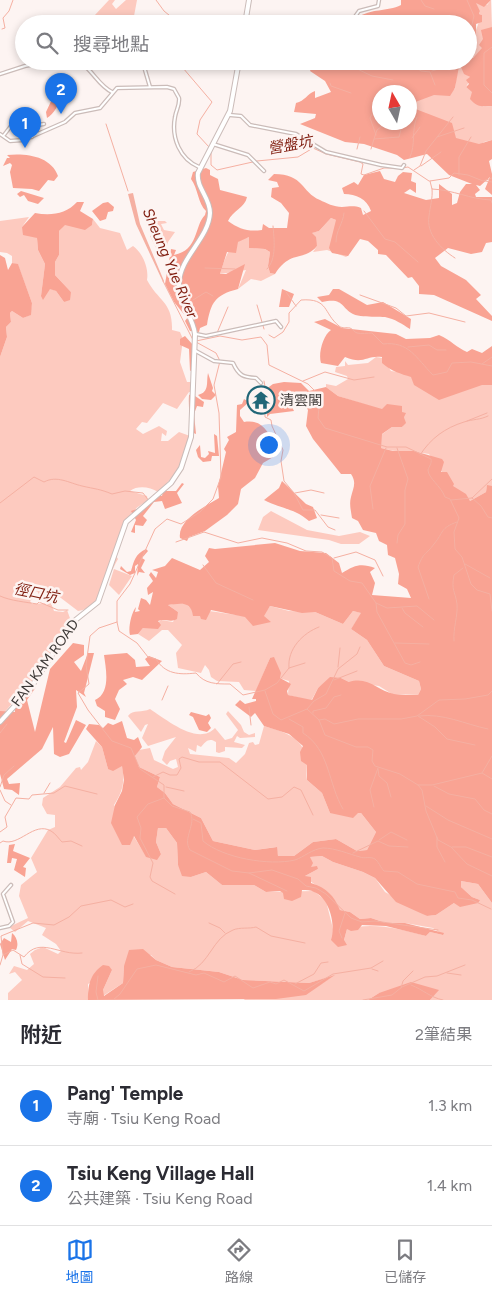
<!DOCTYPE html>
<html lang="zh-TW">
<head>
<meta charset="utf-8">
<style>
  body { margin:0; font-family:Figtree,"Noto Sans TC",sans-serif; background:#f2f2f3; color:#2b2b33 }
  .compass { position:absolute; left:372px; top:85px; width:45px; height:45px; border-radius:50%; background:#fff; box-shadow:0 2px 8px #0003; rotate:351deg }
  .you { position:absolute; left:268px; top:444px; width:18px; height:18px; margin:-12px; border:4px solid #fff; border-radius:50%; background:#1a73e8; box-shadow:0 0 0 8px #1a73e833 }
  .badge { display:grid; place-items:center; width:32px; height:32px; border-radius:50%; background:#1a73e8; color:#fff; font-size:16px; font-weight:700 }
  .pin { position:absolute; translate:-50% -41px; filter:drop-shadow(0 1px 2px #0008) }
  .pin::after { content:''; position:absolute; top:26px; width:18px; height:15px; background:inherit; clip-path:polygon(0 0,100% 0,50% 100%) }
  .list { margin:0; padding:0; list-style:none }
  h2 { display:flex; justify-content:space-between; align-items:center; height:65px; margin:0; padding:0 20px; font-size:21px }
  h2 small { font-size:16px; font-weight:400; color:#7c7c81 }
  .list li { display:grid; grid-template-columns:32px 1fr auto; gap:15px; align-items:center; box-sizing:border-box; height:80px; padding:0 20px; border-top:1px solid #e1e1e2 }
  .list b { display:block; font-size:19px; white-space:nowrap }
  .list p { margin:0; font-size:16px; white-space:nowrap; color:#7c7c81 }
  .list em { font-size:16px; font-style:normal; color:#7c7c81 }
  .icon { flex:none; width:28px; height:28px; fill:none; stroke:currentColor; stroke-width:2; stroke-linecap:round; stroke-linejoin:round }
  .map { position:relative; flex:none; width:492px; height:1000px; overflow:hidden }
  .search { position:absolute; background:#fff; box-shadow:0 2px 8px #0003; left:15px; right:15px; top:15px; height:55px; display:flex; align-items:center; gap:12px; box-sizing:border-box; padding:0 18px; border-radius:28px; color:#7c7c81; font-size:19px }
  .sheet { height:225px; background:#fff }
  nav { display:flex; justify-content:space-around; align-items:center; box-sizing:border-box; height:70px; border-top:1px solid #e1e1e2; background:#fff; font-size:14px; color:#7c7c81 }
  nav a { display:grid; justify-items:center; gap:2px }
  nav .on { color:#1a73e8 }
  .map>svg:first-child { display:block }
</style>
</head>
<body>
<div class="map">
<svg width="492" height="1000" viewBox="0 0 492 1000">
  <rect width="100%" height="100%" fill="#fdf4f2"/>
  <path fill="#fdcabf" d="M109,0H115L112,4L116,9L126,0H137L134,16L128,19L131,24H104V20L100,19L99,22L94,16Z
    M491,0L492,27L483,39V48L473,58L468,57C468,53 479,20 482,15L479,14L480,11L474,1L487,5Z
    M449,61H462L467,75L471,78L466,87L473,92L483,107L492,106V140L484,142L472,152L410,112V95L455,89L457,71Z
    M29,217L22,227L37,238L38,250L45,264L41,296L50,288L56,291L64,302L71,292L55,275V262L59,255V231L65,224L92,225L93,219L100,228L120,233L127,250L133,246C143,253 149,269 147,280C158,301 173,302 172,330L180,332L183,339L180,362L187,382H193V392H189L177,409L163,403L147,423L142,422L136,429L143,434L159,426L167,431L166,436L162,433L161,441H168L179,432L190,436C183,463 178,473 158,492C150,487 138,485 130,491L147,496L148,501C127,510 120,531 114,553L118,559C108,576 100,609 78,611L57,595L46,600L41,598L37,591L33,594L34,598L30,601L32,604L51,603L54,611L63,612L67,610L71,621L35,681L27,685L0,718V357L7,337L6,327L11,322L10,313L12,311L23,318L30,315L32,303L18,265L12,263V256L7,253L0,252V221Z
    M331,218L336,220L341,246L349,255L346,257L327,250L313,252L317,246L311,233L319,231Z
    M157,221H165L167,223L161,224L164,230L175,232L168,242L165,253L161,247L157,250L150,236L156,233Z
    M249,237V248L265,249L270,252L268,266L270,273L275,274L261,281L251,279L238,289L246,270L220,274C225,257 230,241 249,237Z
    M376,357L382,358L391,371L492,385V486H487L486,492L470,501L452,486L429,454C412,451 398,453 381,448V435L392,427H402L405,422L404,417L338,396L326,387V384L336,386L348,379L347,376L335,372L336,367L345,366V361L348,365L368,363Z
    M271,511L307,530L339,536L360,532L370,536L359,544H341L329,540L258,530L263,517Z
    M114,569L132,576L119,595L109,585Z
    M179,603L186,604L193,610C217,610 239,618 263,616L270,606L289,611L315,612L343,624L353,611L362,613L351,629L367,640L384,666L419,681L421,689L418,695L392,694L379,686L349,682L341,678L327,681L318,688L311,701L288,695L289,681L279,678L270,658L256,691L244,690L239,682L217,681L211,677L209,670L205,665L201,673L178,668L176,653L182,645L168,630H162L149,641L138,634L143,628L153,627L161,620L173,622L178,612L168,605Z
    M150,709C167,720 198,746 215,728L225,740L232,738L238,730L226,714L228,711L241,725L244,732L249,735L255,733V737L240,738L237,736L234,742L245,745L242,748L225,747V751L219,753L216,752V742C209,737 205,742 201,747L197,745L196,752L188,748L190,754L229,758L236,763L245,754L249,743L253,742L255,745L259,744L264,726C285,732 306,738 307,764C307,769 306,774 307,780L322,793L330,813H361L376,832L367,850L357,851L336,839L313,842L294,856H278L276,847L255,850L213,841L201,818L173,804L165,793L157,787L160,777L139,767L135,756L139,750L150,748L154,760L173,769L178,767L176,759L170,761L167,765L162,760L165,751L176,737L148,746L142,738L148,724L145,725L141,732L128,716C133,709 142,713 150,709Z
    M96,741L102,747L108,769L122,765C125,782 123,791 114,805L146,856L161,854L156,842L158,828H166L177,843L178,865L191,877L206,872L222,885H254L266,892L314,891L326,901L334,933L344,940L347,929C374,922 399,929 426,936L430,932L443,935L433,928L405,923H386L371,918L360,919L350,912L340,910C328,885 320,892 305,876L318,869L311,867L310,857L322,856L333,862L363,872L375,878L385,892L427,916L436,915L454,903L480,900L472,897L461,887V881L478,884L492,903V1000H430L438,990L379,993L368,1000H245L241,997C281,999 300,1000 333,976L309,983L243,980L219,972L172,967L156,960L151,955L124,966L123,983L103,996V990L112,970L88,984V1000H8V993L22,980L15,972L9,974L14,966L27,970L34,964L30,954L35,950L43,947L58,954L61,951L56,944L42,935L46,928L28,921L15,932L9,927L28,918L19,896L21,885L37,872L31,858L48,830L55,827V815L47,814L42,805L43,798L60,787L76,768L80,767L81,770L88,762Z"/>
  <path fill="#f9a393" fill-rule="evenodd" d="M401,0H491L484,7L476,3L480,11L479,14L482,15V22L476,24V39L468,51V24H358L357,18C371,8 387,12 401,5Z
    M492,27V106C482,107 477,107 470,99L472,92L466,87L469,84L466,80L470,77L464,74L460,65L462,61H468V57L473,58L482,48L479,45L483,39L481,30Z
    M314,61H460L455,88L450,96L434,95L410,104L413,108L452,123L456,138L479,144L492,140V159L489,161L492,174V195L485,189L490,177L480,186L476,185L480,190L475,194L476,197H492V242L486,243L482,252L471,254L448,248L435,258L441,266L466,280L481,295L476,299L492,316V321L434,295L419,294V286L412,277L408,278L386,255L378,254V250L368,241L360,239L348,256L332,253L329,248L336,220L331,218L319,231L312,233L316,237L317,246C304,262 291,249 275,274L270,273L268,266L270,252L265,249L249,248V237L238,242L236,253L227,252L220,274H226L245,264L238,289C215,295 211,302 207,325L200,328L199,332L190,331L185,321L187,318L174,302L165,284L171,249L176,250L174,255C199,250 194,226 205,215L206,211C198,204 198,188 191,179L193,172L206,168L210,170V175L218,179L220,190L247,197C245,208 233,210 228,221C239,229 248,232 262,230L263,224L269,228H287L289,213L281,203L271,197L272,188L279,187L277,182L268,180L274,174C304,174 301,192 320,200C326,203 334,207 342,207C349,207 353,205 361,208L363,215L371,211C367,199 356,194 344,194L342,188L354,182L358,185L364,175L380,171L384,179L395,182L398,176L403,172L412,173L411,181L416,183V193L410,189L404,193L426,200L439,198V184L452,194V205L457,203L460,192L466,184H472L449,175L427,154L404,160L397,155L364,144L345,142L300,124L315,118L316,114L294,112L296,103C305,101 307,94 315,91V98L331,92L325,81L310,71ZM380,92H410V122H380Z
    M54,95L61,97C59,104 54,114 47,118L46,112Z
    M7,155C26,153 51,156 58,176L54,181L48,180L39,191L32,189L13,188L10,172L12,165L10,163L3,166L7,158H10Z
    M21,191L44,198L38,204L28,201L24,195L20,197L17,194Z
    M77,202H84L80,211L93,219L92,225L85,230L65,225L59,231V255L55,262V275L71,292L70,300L64,302L56,291L50,289L43,300L41,296L45,264L38,250L37,238L23,235L22,227L35,213C51,216 66,214 77,202Z
    M108,202L114,207L113,211L108,212L106,219L100,221L92,211L103,203Z
    M0,255L5,258L8,270L12,263L18,264L32,303L31,315L23,318L12,311L10,313L11,322L6,327L7,337L0,357Z
    M282,289L294,294L289,307H279Z
    M333,289H339L367,305L383,302L411,319L410,329C402,324 395,319 385,317C376,316 362,318 353,314C341,308 344,297 322,302L317,297L329,295Z
    M325,319L342,328L396,334L406,339L430,338L439,335C451,340 457,348 467,352L472,349L482,353L492,346V385H482L439,400L414,385L411,377C401,374 391,371 382,363V357C366,355 364,365 345,357L338,366L321,363C318,354 323,335 331,330L314,322Z
    M185,336L193,345L192,370L190,371L189,349L180,345V339Z
    M208,373L213,388L212,391L216,395L211,400L202,399L198,395C210,392 206,382 208,373Z
    M284,382L301,383L309,391L326,387L338,396L382,409L387,404L402,406V412L406,413L404,417L406,423L402,427H392L382,434L381,448L393,451H414L442,459L444,462L441,472H447L454,484L453,486L466,494L470,501L486,492L487,485L492,486V903L478,884L461,881V887L472,897L480,900L478,903L460,907L454,903L436,915L427,916L396,902L375,878L363,872L333,862L322,856L310,857L313,863L311,867L317,866L318,869L305,876L311,877V883C327,888 334,896 340,910L350,912L360,919L371,918L386,923H405L444,933L443,935L430,932L426,936L386,926L362,925L358,930L351,931L347,929L344,940L347,945L338,947L331,940C336,926 330,898 314,892C311,890 306,890 302,890L301,897L292,901L284,899L283,893L280,891L266,892L254,885H222L206,872L191,877L182,876L178,865L177,843L166,828H158L156,842L161,854L157,860L146,857L134,836L130,845H122L111,823L115,805L122,791L124,780L122,766L113,771L108,769L102,747L86,729L89,724L99,725L103,728L108,723L113,725L122,721L127,738L134,740L138,737L142,747L135,756L139,767L160,777L157,787L165,793L173,804L201,818L213,841L255,850L277,847L278,856H294L313,842L336,839L357,851L367,850L376,832L361,813H358L353,818L330,813L322,793L307,780V765L301,761L300,752L303,746L289,734L264,726L255,713L251,717L235,705L240,700L245,704L256,701V699H252L270,658L274,657L281,673L280,678L291,684L287,691L288,695L312,700L318,688L330,677L341,678L349,682C369,676 377,691 394,694C401,695 410,695 418,695L421,689L419,681L384,666L367,640L351,629L361,613L353,611L343,624L315,612L302,613L270,606L264,616L271,622L253,626L245,617L211,610L206,620L201,619L200,616H193C191,600 179,604 168,605L178,612L177,619C171,623 164,618 158,621L161,625L158,629L143,628L138,634L130,635C128,629 131,613 136,607L135,612L140,611L138,609L141,598L146,600L150,605L153,592L148,595L147,588L153,581L149,575L151,572L156,578L158,572L152,570L165,566L172,558L200,570L209,562L205,556L209,548L215,549L275,543L300,551L326,553L339,563L342,573C355,565 361,563 375,568L370,572L375,583L372,595L411,598L407,589L398,584L399,574L395,558L388,555L387,545L379,541L376,533L363,530L358,521L352,518C351,511 349,504 351,497C353,488 357,483 351,474H341L313,439L306,426L308,410L304,404L305,400L300,398L291,405L294,411L270,414L267,417V410L262,406V392L273,384Z
    M192,394L204,402L203,407L197,406L194,414L196,434L189,431C191,419 188,408 189,395Z
    M244,399L249,402L240,410V416L244,422C264,419 268,433 277,449L275,456L263,463L255,478L241,489L238,504L227,515L205,531L189,537L187,541L180,538C177,520 206,506 219,498L218,486L226,452L224,449L229,440L227,437L236,432L237,405L242,404Z
    M214,434L217,436L219,456H212L211,461L203,462L198,457L196,450L200,445L201,457L205,458L209,454L208,451L215,453Z
    M282,481L306,504L313,507L317,518L309,521C294,508 281,509 264,500L279,488Z
    M182,483L184,484L177,493L182,503L165,509L162,501L154,502L143,516L147,520L143,526L135,525V533L131,532L136,520L131,511L148,505L154,494L162,496L163,491H176Z
    M146,549L148,551L142,558L145,560L141,568L145,573L139,572L137,576L138,564L135,566V573L130,575L120,569L121,566L127,572L131,571C134,561 135,554 146,549Z
    M73,643L84,645V655L74,662L81,671L88,653H94L84,693L86,697L76,690L77,707L64,742L66,743L76,720L86,725L69,754L60,757L54,754L53,727L42,749L7,779L9,784L20,783L19,795L12,790L4,789L0,774V711L15,712L13,696L36,687L27,700L35,732L50,669Z
    M127,653L135,660L136,667L150,666L145,659L149,656L162,661L142,680L133,677L123,680L127,684L119,690L115,699L120,709L115,720L105,717V711L97,706L95,700C111,693 106,669 104,655Z
    M191,712L206,716L209,714L211,718L208,723L211,728L207,732L199,730L193,717L189,715Z
    M15,844L13,851L30,858L23,867L26,868L25,877L14,870L17,859L12,858L11,863H7L9,845Z
    M12,933C17,937 19,944 16,950L12,949L5,960L0,944L4,938L11,942Z
    M143,949L156,960L172,967L219,972L243,980L309,983L335,975L306,995L276,999L88,1000C88,985 90,974 103,965L109,966L112,970L103,990L104,996L123,983L124,966L129,950Z
    M411,982L439,990L430,1000H368L379,993Z"/>
  <path fill="#f5b0a2" d="M133,193L140,224L164,281L163,282L136,224L128,194Z"/>
  <g fill="none" stroke-linecap="round" stroke-linejoin="round">
    <path stroke="#f5b0a2" stroke-width="1" d="M156,0L164,11L180,24
      M421,0L425,6L434,9
      M467,0L474,16L468,41
      M207,18L210,24
      M2,29L5,28L3,18L9,11L13,0
      M177,61L212,102L200,120L197,134L209,147
      M348,61L349,65L372,76L393,80
      M407,61L421,71L430,72L435,85
      M432,71L445,67
      M330,83L331,86L351,93
      M492,93L484,85V53L492,47
      M373,112L370,118L376,135
      M106,124L128,191
      M437,137L464,128
      M412,138L420,127
      M374,139L377,130L387,122
      M357,149L360,137
      M371,149L374,139L399,137L403,122
      M211,152V165L217,170L257,161L298,157L313,148L326,154L360,162L363,164L361,174L364,175L384,168H398
      M410,157C416,144 411,131 417,117
      M421,166L441,152
      M402,168L408,167L429,181
      M414,170L420,166L426,151L453,117
      M459,175V157L471,137
      M430,181L432,189C454,190 469,199 491,200L492,203
      M430,181L449,178L454,173L468,175L483,181L492,178
      M485,181L492,182
      M432,189C433,198 430,207 429,216C426,234 441,249 455,258
      M364,211L385,239L395,242L418,262
      M336,242C336,230 343,224 344,213
      M205,268L235,269
      M267,269C277,259 274,239 273,226
      M163,281L193,340
      M286,292L296,306
      M360,295L396,308L406,316L429,313L465,322
      M193,300L206,292L213,296
      M257,305L264,329
      M217,333L228,307
      M269,335L274,338L283,332L289,322V313L301,300C329,298 323,313 339,326C343,329 346,327 350,328C353,329 354,332 357,333C361,334 368,333 372,333L383,344C409,341 416,358 433,375L447,372L452,363L471,362L492,366
      M196,341L220,336L242,340L261,337L267,345L269,365L308,384L320,396L318,418L325,428L387,447H406L431,459C432,464 429,466 428,470C428,478 441,486 445,497L450,499L459,518L454,532L455,549L462,557L471,584L477,590L490,594L492,611
      M196,342L216,353L220,361L214,385L219,413L221,477L213,499L200,512L181,524L167,519L155,529L130,584L117,601V622L119,631L137,643L148,657L156,659C165,674 179,675 196,673C205,684 216,684 230,684L243,695L265,690L277,683L289,668L305,663
      M408,347L429,345L437,350H446
      M482,364L492,357
      M264,381L268,402L265,409V417L271,420L272,426L283,450L281,461L284,481L294,493L303,510H315L328,527L335,530
      M303,381L325,372L354,380L374,377
      M467,421L487,413
      M397,448L408,479L405,490V524L398,535L397,543
      M420,455C431,438 445,428 464,422C473,419 480,420 488,416
      M295,493L311,490L324,493
      M472,498L481,506L488,517L492,518
      M451,500L472,498L492,479
      M0,503L34,477L44,482C57,475 69,483 82,486C95,489 100,489 112,494L125,491L143,493L149,501
      M373,509L370,486L386,448
      M321,515L339,518
      M176,542L204,532L238,543L262,538L287,543L306,551L322,552L332,558L334,571L350,581L362,583L376,603L377,612L405,663L411,665L420,662
      M334,558L356,552L375,560L383,576
      M465,564L490,578
      M203,565L216,583L253,600
      M0,596C11,601 26,602 37,604L39,602L58,610H68
      M429,599L418,567C424,551 426,555 434,544C444,532 440,528 457,522
      M376,603L387,608L417,606L434,620
      M402,608L405,613L423,627
      M117,622L99,628L90,636L86,665L89,684L78,693L88,710L112,741L131,748L140,769L164,785V798L172,806L190,812C197,824 182,838 190,850L232,871L249,873L287,891
      M454,641C453,628 458,616 457,604C455,590 451,591 454,575L463,568
      M395,643L429,644
      M338,667L340,648
      M289,668C287,649 303,633 319,627
      M334,680L357,671
      M217,684L233,664L241,662
      M265,691L273,714L281,720L307,709L319,720L325,735L356,747H368L373,750L372,761L375,766L400,774L418,785L422,790L426,811L438,840L451,847L467,864L492,876
      M162,700L168,686
      M249,707L251,725
      M307,709L314,701L326,694L338,669L357,654L360,647
      M313,713V711L326,708L334,697L341,695
      M418,716L435,727L447,739L475,745
      M419,716C444,713 464,724 488,729
      M289,719L303,727V733C330,750 328,784 343,809
      M319,720L325,719L334,724L358,719H401L417,716L439,700L465,699L488,695L492,691
      M0,733L7,724
      M378,769L379,776L387,783L391,797
      M482,773L492,756
      M153,777L163,772L170,775H177L181,768L179,759L182,757L199,762H220L268,799L282,797L294,787L301,790L313,815
      M418,785H432L482,773L492,779
      M434,786L449,794L475,799L484,810L492,814
      M0,787L4,775L14,766
      M166,787L184,791
      M0,790L5,801L11,805
      M44,793L50,783
      M164,798L148,804L137,817L141,828L140,838L153,863L150,877L152,881L175,894
      M426,806L448,820L492,839
      M374,807L370,790L378,768
      M193,819L201,823L203,841C223,858 269,866 295,860C304,857 312,849 323,848C335,848 349,854 360,857C364,859 370,856 375,859C378,861 381,868 384,871L398,872L417,884L455,892L458,898L472,900L491,909
      M0,832L7,827L5,817L16,798L29,799L32,795L54,793L65,786L97,794
      M437,837V847L445,862
      M379,840L391,832L407,840
      M0,843L3,841C19,847 34,821 51,831C55,833 59,839 62,842L71,841L82,846
      M452,847H466L492,857
      M353,853L378,841L389,846L408,847
      M249,873L272,870L298,879L306,886L316,888L326,894L351,918L362,922L375,921L438,930
      M209,923L220,928L225,933
      M342,938L339,931L345,913
      M3,955L1,936L33,923L54,925L69,917L81,906L111,900L125,907L133,904
      M20,955L22,964L43,977L65,978
      M0,965L3,955L13,950L24,957C40,936 59,956 82,953
      M372,969L378,971
      M189,972C210,964 212,938 233,930C240,927 249,929 256,927L271,936L305,943
      M447,973L461,975
      M295,984L314,974L321,963L328,962
      M411,985C424,990 429,997 443,1000
      M401,988L403,981L413,971
      M98,1000L96,992L98,976
      M113,1000L120,994L137,969L156,965L196,975L204,973L224,982L235,976L253,988L270,982L276,984L284,980L304,991L333,974L371,968L383,961
      M363,1000L392,995L402,987L425,977L437,976L465,965"/>
    <g stroke="#cbbcb9" stroke-width="4.5">
      <path id="street" d="M354,24V18L359,11L378,6L379,0
        M76,61C92,67 97,85 112,92
        M145,70L150,87
        M0,74L25,66L51,61
        M230,115L241,116L250,125L296,134L326,152L381,165L402,168L404,165
        M0,134L10,141L24,140L65,122L75,113L100,108L117,88L167,87L174,89L179,98C180,105 176,110 175,117C171,138 180,159 199,167
        M4,135L17,118L32,126L44,124
        M32,137L37,132L35,125
        M213,144L248,155L264,171
        M196,334L206,336L276,321L281,327
        M194,350L214,361L233,363C239,376 243,377 256,378L261,383
        M0,928L9,926L13,922L3,894L11,885"/>
    </g>
    <g stroke="#cbbcb9" stroke-width="6">
      <path id="secondary" d="M245,24L249,0
        M0,722L30,689L73,622L98,602L126,522L171,483L181,468L191,437L195,334C193,316 177,300 179,283C180,257 209,238 210,213C210,197 196,188 198,173L230,111L239,61"/>
    </g>
    <use href="#street" stroke="#fff" stroke-width="2"/>
    <use href="#secondary" stroke="#fff" stroke-width="4"/>
  </g>
  <defs>
    <g id="temple-ring" transform="scale(1.4375)"><circle r="9.5" fill="#fdf4f2" stroke="#216677" stroke-width="1.5"/><path d="M0-6L5-2H3V0L6.5 2.5H4V6H1.5V3h-3V6H-4V2.5H-6.5L-3 0V-2H-5Z" fill="#216677"/></g>
  </defs>
  <g fill-rule="evenodd">
    <use href="#temple-ring" x="261" y="400"/>
  </g>
  <g text-anchor="middle" dominant-baseline="central" stroke-width="5" stroke-linejoin="round" paint-order="stroke">
    <g font-size="14" fill="#3e3937" stroke="#fdf4f2" text-anchor="start">
      <text x="280" y="400">清雲閣</text>
    </g>
    <g font-size="14" fill="#3e3937" stroke="#fdf4f2">
      <text transform="translate(45 663) rotate(-54)">FAN KAM ROAD</text>
    </g>
    <g font-size="15" font-style="italic" fill="#801e10" stroke="#fdf4f2">
      <text transform="translate(290 145) rotate(-10)">營盤坑</text>
      <text transform="translate(170 263) rotate(67)">Sheung Yue River</text>
      <text transform="translate(36 593) rotate(12)">徑口坑</text>
    </g>
  </g>
</svg>
<svg class="compass" viewBox="-18 -18 36 36"><path d="M0-13l5 13h-10z" fill="#e53935"/><path d="M0 13l5-13h-10z" fill="#7c7c81"/></svg>
<div class="you"></div>
<div class="pin badge" style="left:25px;top:148px">1</div>
<div class="pin badge" style="left:61px;top:114px">2</div>
<div class="search"><svg class="icon" aria-label="search" viewBox="0 0 24 24"><circle cx="10" cy="10" r="6"/><path d="M15 15l6 6"/></svg>搜尋地點</div>
</div>
<section class="sheet">
<h2>附近<small>2筆結果</small></h2>
<ul class="list">
<li><span class="badge">1</span><div><b>Pang' Temple</b><p>寺廟 · Tsiu Keng Road</p></div><em>1.3 km</em></li>
<li><span class="badge">2</span><div><b>Tsiu Keng Village Hall</b><p>公共建築 · Tsiu Keng Road</p></div><em>1.4 km</em></li>
</ul>
</section>
<nav>
<a class="on"><svg class="icon" aria-label="map" viewBox="0 0 24 24"><path d="M3 6l6-2 6 2 6-2v14l-6 2-6-2-6 2zM9 4v14M15 6v14"/></svg>地圖</a>
<a><svg class="icon" aria-label="directions" viewBox="0 0 24 24"><path d="M12 3l9 9-9 9-9-9zM9 14v-3h6M13 9l2 2-2 2"/></svg>路線</a>
<a><svg class="icon" aria-label="saved" viewBox="0 0 24 24"><path d="M7 4h10v16l-5-4-5 4z"/></svg>已儲存</a>
</nav>
</body>
</html>
